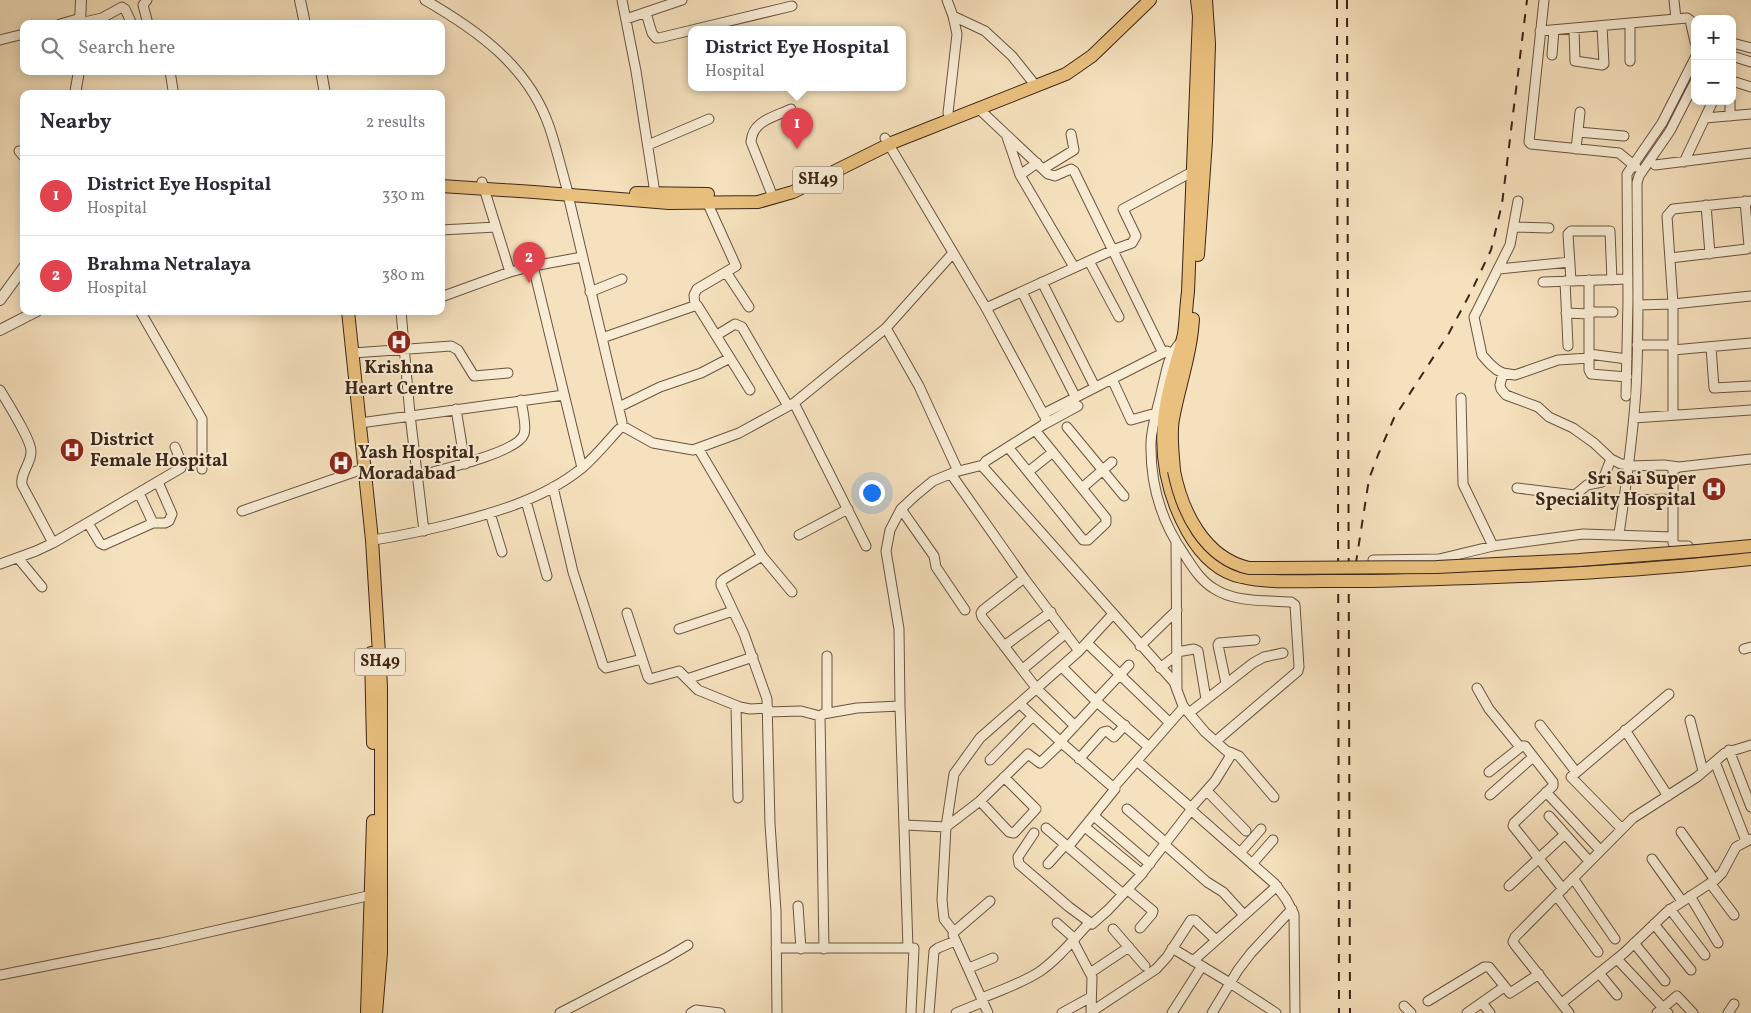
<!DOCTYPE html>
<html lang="en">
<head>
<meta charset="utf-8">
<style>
  body { margin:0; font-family:Vollkorn,serif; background:#f7f7f7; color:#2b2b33 }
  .controls { position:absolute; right:15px; top:15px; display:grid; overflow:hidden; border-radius:10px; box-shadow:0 2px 12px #0003 }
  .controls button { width:45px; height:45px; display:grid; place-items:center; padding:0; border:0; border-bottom:1px solid #e1e1e2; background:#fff; color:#2b2b33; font:25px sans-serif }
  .you { position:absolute; left:871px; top:492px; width:18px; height:18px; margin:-12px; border:4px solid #fff; border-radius:50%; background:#1a73e8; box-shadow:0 0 0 8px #1a73e833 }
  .badge { display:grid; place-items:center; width:32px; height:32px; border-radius:50%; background:#7c3aed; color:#fff; font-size:16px; font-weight:700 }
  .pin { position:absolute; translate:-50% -41px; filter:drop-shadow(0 1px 2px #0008) }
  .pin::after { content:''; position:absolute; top:26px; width:18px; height:15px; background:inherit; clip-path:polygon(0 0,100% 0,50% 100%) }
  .popup { position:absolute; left:688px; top:26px; width:218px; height:65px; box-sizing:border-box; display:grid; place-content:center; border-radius:10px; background:#fff; filter:drop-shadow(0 1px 4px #0005); font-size:16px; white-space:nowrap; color:#7c7c81 }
  .popup b { font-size:19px; color:#2b2b33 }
  .popup::after { content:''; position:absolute; left:50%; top:100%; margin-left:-10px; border:10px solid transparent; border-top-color:#fff }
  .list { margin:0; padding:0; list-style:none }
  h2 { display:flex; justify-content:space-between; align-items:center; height:65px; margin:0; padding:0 20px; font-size:21px }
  h2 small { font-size:16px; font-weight:400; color:#7c7c81 }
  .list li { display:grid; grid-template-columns:32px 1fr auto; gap:15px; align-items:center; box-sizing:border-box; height:80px; padding:0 20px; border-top:1px solid #e1e1e2 }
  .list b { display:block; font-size:19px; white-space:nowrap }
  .list p { margin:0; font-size:16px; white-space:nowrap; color:#7c7c81 }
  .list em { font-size:16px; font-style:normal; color:#7c7c81 }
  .icon { flex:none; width:28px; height:28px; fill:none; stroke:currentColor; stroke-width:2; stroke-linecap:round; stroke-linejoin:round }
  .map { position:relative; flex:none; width:1751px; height:1013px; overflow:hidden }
  .search { position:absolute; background:#fff; box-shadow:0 2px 12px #0003; left:20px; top:20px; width:425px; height:55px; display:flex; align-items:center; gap:12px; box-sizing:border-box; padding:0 18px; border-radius:10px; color:#7c7c81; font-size:19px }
  .panel { position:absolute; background:#fff; box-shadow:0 2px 12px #0003; left:20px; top:90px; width:425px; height:225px; border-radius:10px }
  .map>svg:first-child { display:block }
</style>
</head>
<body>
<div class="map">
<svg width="1751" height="1013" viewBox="0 0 1751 1013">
  <rect width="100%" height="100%" fill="#f5e1bd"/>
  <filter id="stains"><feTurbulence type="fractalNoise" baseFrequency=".004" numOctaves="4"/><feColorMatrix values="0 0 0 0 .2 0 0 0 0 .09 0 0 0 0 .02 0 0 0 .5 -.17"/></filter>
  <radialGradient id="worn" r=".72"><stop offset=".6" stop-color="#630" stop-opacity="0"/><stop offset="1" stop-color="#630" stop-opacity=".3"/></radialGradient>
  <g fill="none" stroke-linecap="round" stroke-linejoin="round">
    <g stroke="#6a5441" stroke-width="11">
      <path id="minor" d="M147,0L143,5L148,24
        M425,0C477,30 528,66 549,126C556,146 561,168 567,189
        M622,0L636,71L655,193
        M947,0L953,16L957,34L948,113
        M1544,0L1529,142L1531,144L1619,153L1636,167
        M1674,0L1676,19
        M646,13L652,33L656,38H659L792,6
        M953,16L985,31L1012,56L1032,81
        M626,19L682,0
        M80,23L102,18L122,7L125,9L132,24
        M60,24L81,18
        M1630,24V61
        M1574,29L1575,61L1602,65L1604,64L1602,26
        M1540,31L1687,18L1690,20L1695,42
        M0,40L24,34
        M1732,43L1751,48
        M1552,55L1554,30
        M1732,56L1751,62
        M170,71L173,90
        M1732,81L1751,87
        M1730,101V116
        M979,109L1048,174L1055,176L1071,169L1074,171L1163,353
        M1705,118L1751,114
        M1578,132L1624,136
        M1007,137L1020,175L1074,267
        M885,138L986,308L1045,417L1046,422L1043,425L986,461L983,465L984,468L1174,682L1183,706L1205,732L1231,755L1215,781L1191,808V810L1275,884L1286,899L1294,914L1295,1013
        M648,145L709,119
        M1576,149L1580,112
        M19,151L24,157
        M1684,162L1713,101
        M1655,165L1751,153
        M1043,169L1074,150L1071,134
        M1020,175L1037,163
        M482,182L510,272
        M771,192L751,142C752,121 774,117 791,109
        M568,195L622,422
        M1518,201L1510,245L1474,317L1482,355L1490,364L1497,370L1503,373L1515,375L1558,360L1589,358
        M1706,205L1710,254
        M1514,227L1549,228
        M441,230L496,227
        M1670,258L1747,249L1749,246L1745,201
        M1089,261L1119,317
        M533,266L582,468
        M1499,269L1570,262
        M726,272L749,307
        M1589,280V370L1591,374L1627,377
        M1565,281L1568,346
        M1571,281L1568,234L1571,231H1610L1612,280
        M1042,282L1095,387
        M1543,282L1628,279
        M590,292L622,279
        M1022,292L1076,398
        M441,297L510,272L533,266L582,257
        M695,305L694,295L697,289L736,266L707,202
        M1638,305L1673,304L1751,296
        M986,308L1113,250L1132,243L1136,236L1123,209L1192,172
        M140,311L202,419V469
        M401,311L410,415L424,531
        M1589,312H1613
        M1566,313L1589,314
        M886,328L919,386L958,471
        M717,335L735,324L742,327L788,406
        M602,338L697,305L750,390
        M1182,341C1167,356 1167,370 1162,389C1158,407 1152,424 1151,442C1150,482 1161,521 1184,554C1192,566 1200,580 1213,588C1235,603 1266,600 1291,602L1295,605L1299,667L1298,671L1216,741
        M1637,345H1673
        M1711,347L1714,388L1751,386
        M1673,350L1751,343
        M353,353L451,346L458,350L474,376L508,373
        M1589,354L1627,359
        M1503,373L1500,385L1501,389L1506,395L1538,407L1549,417L1573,428L1594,443L1611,459L1621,464L1629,465
        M1112,379L1131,420L1156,413
        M0,390C7,402 32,441 31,452C31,464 20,473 22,485L53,543
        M1626,396L1628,300L1627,174L1662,123L1695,58
        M1461,398L1463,484L1493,546
        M794,403L866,546
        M619,407L660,387L701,373L730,358
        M456,409L465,464
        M1043,414L1167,351
        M1673,415V304L1667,216L1673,209L1751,201
        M1634,418L1751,410
        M360,423L564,395
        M1043,425L1078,406
        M1067,427L1124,496
        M626,428L653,443L693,450L739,433L794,403L886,328L953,253
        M1008,447L1083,540H1088L1106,523V518L1035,430
        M698,448L762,556L792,592
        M1629,466L1664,465L1679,467
        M1028,472L1053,452
        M951,474L1024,578L1079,651
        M417,476C436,471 518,453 524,434C527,427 522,408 521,400
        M553,487L573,572L603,665L606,668L642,659
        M1082,488L1112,462
        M1517,488L1575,495L1587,485L1602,482L1611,459
        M139,493L153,523
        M1624,500L1673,499
        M526,501L547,576
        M901,509L934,556L936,567L965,610
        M242,511L357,471
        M490,513L502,552
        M88,523L100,543L104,545L153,523H165L169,521L172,514L158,482
        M1619,534C1626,486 1633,438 1636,390C1640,321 1637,252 1637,183L1639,176L1670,131L1695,82
        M799,535L848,509
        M372,540C397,537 422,531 447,525C494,513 544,499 582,468C596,456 607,442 619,429
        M1176,542L1177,689
        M1688,546H1677L1673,543V470L1679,467L1751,459
        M762,556L724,579L721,582V585L744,634L767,699L770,824L776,911L777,1013
        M18,558L42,587
        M1373,560L1439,559L1493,546L1583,534L1673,537
        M0,564L36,551L53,543L181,468L182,464L175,447
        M1024,578L983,610L981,613L982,617L1037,689L1075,726
        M627,613L648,677L650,679L679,671L698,690L740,707L750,709L768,708
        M679,629L733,611
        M1087,643L1170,723
        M1004,646L1051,612
        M1140,646L1177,610
        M1744,649L1751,647
        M1177,652L1194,649L1198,651L1206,699
        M1062,667L1097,702L1149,747
        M1160,668L1177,655
        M1023,669L1066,633
        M687,679L753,657
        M1226,683L1218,645L1219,643L1255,640
        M1477,688L1489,709L1520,747
        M1096,700L1129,665
        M1020,704L1063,744L1115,789L1068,847
        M736,706L738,798
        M900,706L908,948
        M768,712L801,711L820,716
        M827,713V656
        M1189,713L1253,663L1264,657L1283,653
        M1690,720L1703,771
        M1540,725L1576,772
        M1625,730L1668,796
        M1060,742L1097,702
        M1729,750L1751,807
        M1230,752L1239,756L1274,797
        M1079,759L1103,732L1107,731L1114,737L1125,725
        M990,760L1033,716
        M1137,761L1191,808
        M1715,762L1746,841
        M1489,772L1522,746H1525L1553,782V786L1514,823L1513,826L1563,889
        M1114,787L1184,707
        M1207,791L1246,831
        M1546,792L1600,850
        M1490,795L1533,757
        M980,801L1009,832L1014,833L1036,809L1004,777
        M1127,809L1166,843
        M1094,816L1150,864
        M1549,816L1589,861
        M905,825L946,827L980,801L1028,754L1040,763L1061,743
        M1085,827L1142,874
        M1046,828L1123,894
        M1622,829L1571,777L1669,694
        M1681,832L1715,880
        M1034,833L1018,857L1019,864L1069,907L1092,924L1108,910L1140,876L1191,810
        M1164,844L1207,882L1223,892L1244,915
        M1240,853L1261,829
        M1652,859L1682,901
        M1048,864L1065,845
        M1252,864L1273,840
        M1573,878L1615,939
        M1710,883L1734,915
        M1509,886L1565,834
        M1128,890L1153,911L1152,914L1140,928
        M1557,896L1598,952
        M1690,896L1718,943
        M798,906L801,949
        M1670,909L1705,955
        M1057,923L1075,939
        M1654,924L1691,970
        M1113,929L1145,966
        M954,932L944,919L942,900L946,827L954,774L980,738L1079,651L1113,614
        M1073,941L1092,977L1091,1013
        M1634,943L1665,981
        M776,948H914L911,1013
        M1172,948L1230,983L1276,1013
        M824,949L820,716L823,714L857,708L900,706L899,629L886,551L890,530L901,509L916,495L933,481L955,472L983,465
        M1617,959L1668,1013
        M1193,961L1277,886
        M969,968L993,958
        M1090,973L1129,947
        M1599,973L1617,995
        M0,975L161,943L376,894
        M982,998C1001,990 1022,983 1039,972C1058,959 1073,940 1089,923
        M1428,1001L1484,967H1489L1510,993L1539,974
        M1482,1003L1490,1013
        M1562,1003L1624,953L1668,911L1715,880L1722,873L1736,847L1751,839
        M1404,1006L1411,1013
        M1091,1012L1156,969L1167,957L1191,920H1195L1216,940
        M560,1013L666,958L688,945
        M691,1013L696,1010L720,1013
        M929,1013L934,951L938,948L955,941
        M956,1013L983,1002
        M988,1013L953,935L954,932L990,901
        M1062,1013L1091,997
        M1172,1013L1202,966
        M1212,1013L1238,970L1251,953L1292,909
        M1467,1013L1504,987
        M1569,1013L1515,945L1513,942L1515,937L1633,818L1697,777L1725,753L1751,745
        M1657,1013L1677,996L1693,1013
        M1728,1013L1734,1004"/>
    </g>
    <g stroke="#6a5441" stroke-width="12">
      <path id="tertiary" d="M300,0L305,24
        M80,24L81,0
        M321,71L325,94
        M75,94L79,71
        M0,300L24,267
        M0,330L37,311"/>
    </g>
    <g stroke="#3c2518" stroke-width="14">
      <path id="primary" d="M1197,0L1199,16L1188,292C1186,306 1186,320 1184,334C1179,356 1171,378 1167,400C1158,447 1165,491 1188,532C1200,553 1217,572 1242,577C1267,583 1296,581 1322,581
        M441,186L534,192L669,203L758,202L793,192L894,142L1066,74L1092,56L1150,0
        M636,193L708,194
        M1198,255L1206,141L1209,44L1206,0
        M348,311L372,540L381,686V953L376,1013
        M1174,471C1173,454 1170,436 1173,419C1179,386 1191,354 1193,319
        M1697,551L1751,546
        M1370,581C1497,578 1624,573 1751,559
        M371,653L373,743
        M367,1013L373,821"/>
    </g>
    <use href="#minor" stroke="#f8ecd4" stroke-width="9"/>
    <use href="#tertiary" stroke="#f8ecd4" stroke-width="10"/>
    <use href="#primary" stroke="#eac07e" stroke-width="12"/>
    <path stroke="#3c2518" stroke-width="2" stroke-dasharray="9 9" stroke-linecap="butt" d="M1337,0L1339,1013
      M1347,0L1350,1013
      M1353,582L1369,479L1378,455L1394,418L1449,333L1472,290L1491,250L1502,204L1527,0"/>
    <g stroke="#3c2518" stroke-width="14" stroke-linecap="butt">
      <path id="primary-bridge" d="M1174,471C1182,511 1204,558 1249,568L1437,567L1579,560L1697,551
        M1322,581H1370"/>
    </g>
    <use href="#primary-bridge" stroke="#eac07e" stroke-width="12"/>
  </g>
  <defs>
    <g id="hospital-disc" transform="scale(1.25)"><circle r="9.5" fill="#8f2418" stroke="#f8ecd4"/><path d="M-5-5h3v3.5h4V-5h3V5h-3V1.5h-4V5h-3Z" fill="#fff"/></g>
  </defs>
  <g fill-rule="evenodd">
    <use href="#hospital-disc" x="399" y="342"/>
    <use href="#hospital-disc" x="72" y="450"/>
    <use href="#hospital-disc" x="341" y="463"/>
    <use href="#hospital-disc" x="1714" y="489"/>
  </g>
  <g text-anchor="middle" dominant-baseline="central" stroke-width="4" stroke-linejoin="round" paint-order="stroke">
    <g fill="#f8ecd4" stroke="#746150" stroke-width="1">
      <rect x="793" y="166.5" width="50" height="27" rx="4"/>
      <rect x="355" y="648.5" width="50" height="27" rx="4"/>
    </g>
    <g font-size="16" font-weight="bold" fill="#3c2518">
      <text x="818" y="180">SH49</text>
      <text x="380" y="662">SH49</text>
    </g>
    <g font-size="18" font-weight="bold" fill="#3c2518" stroke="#f8ecd4" text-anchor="start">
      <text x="399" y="368" text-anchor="middle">Krishna<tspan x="399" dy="21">Heart Centre</tspan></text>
      <text x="90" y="440">District<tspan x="90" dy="21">Female Hospital</tspan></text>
      <text x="358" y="453">Yash Hospital,<tspan x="358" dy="21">Moradabad</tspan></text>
      <text x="1696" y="479" text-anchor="end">Sri Sai Super<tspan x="1696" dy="21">Speciality Hospital</tspan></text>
    </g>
  </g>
  <rect width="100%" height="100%" filter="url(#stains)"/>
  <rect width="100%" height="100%" fill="url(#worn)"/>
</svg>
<div class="controls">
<button>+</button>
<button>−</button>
</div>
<div class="you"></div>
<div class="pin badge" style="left:797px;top:149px;background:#e0444e">1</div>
<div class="popup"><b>District Eye Hospital</b>Hospital</div>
<div class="pin badge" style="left:529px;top:283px;background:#e0444e">2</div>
<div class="search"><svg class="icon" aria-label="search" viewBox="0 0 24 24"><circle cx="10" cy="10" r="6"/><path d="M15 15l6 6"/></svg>Search here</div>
<section class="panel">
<h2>Nearby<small>2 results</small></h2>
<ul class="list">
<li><span class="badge" style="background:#e0444e">1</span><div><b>District Eye Hospital</b><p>Hospital</p></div><em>330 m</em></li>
<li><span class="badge" style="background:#e0444e">2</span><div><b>Brahma Netralaya</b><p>Hospital</p></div><em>380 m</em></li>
</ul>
</section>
</div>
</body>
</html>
